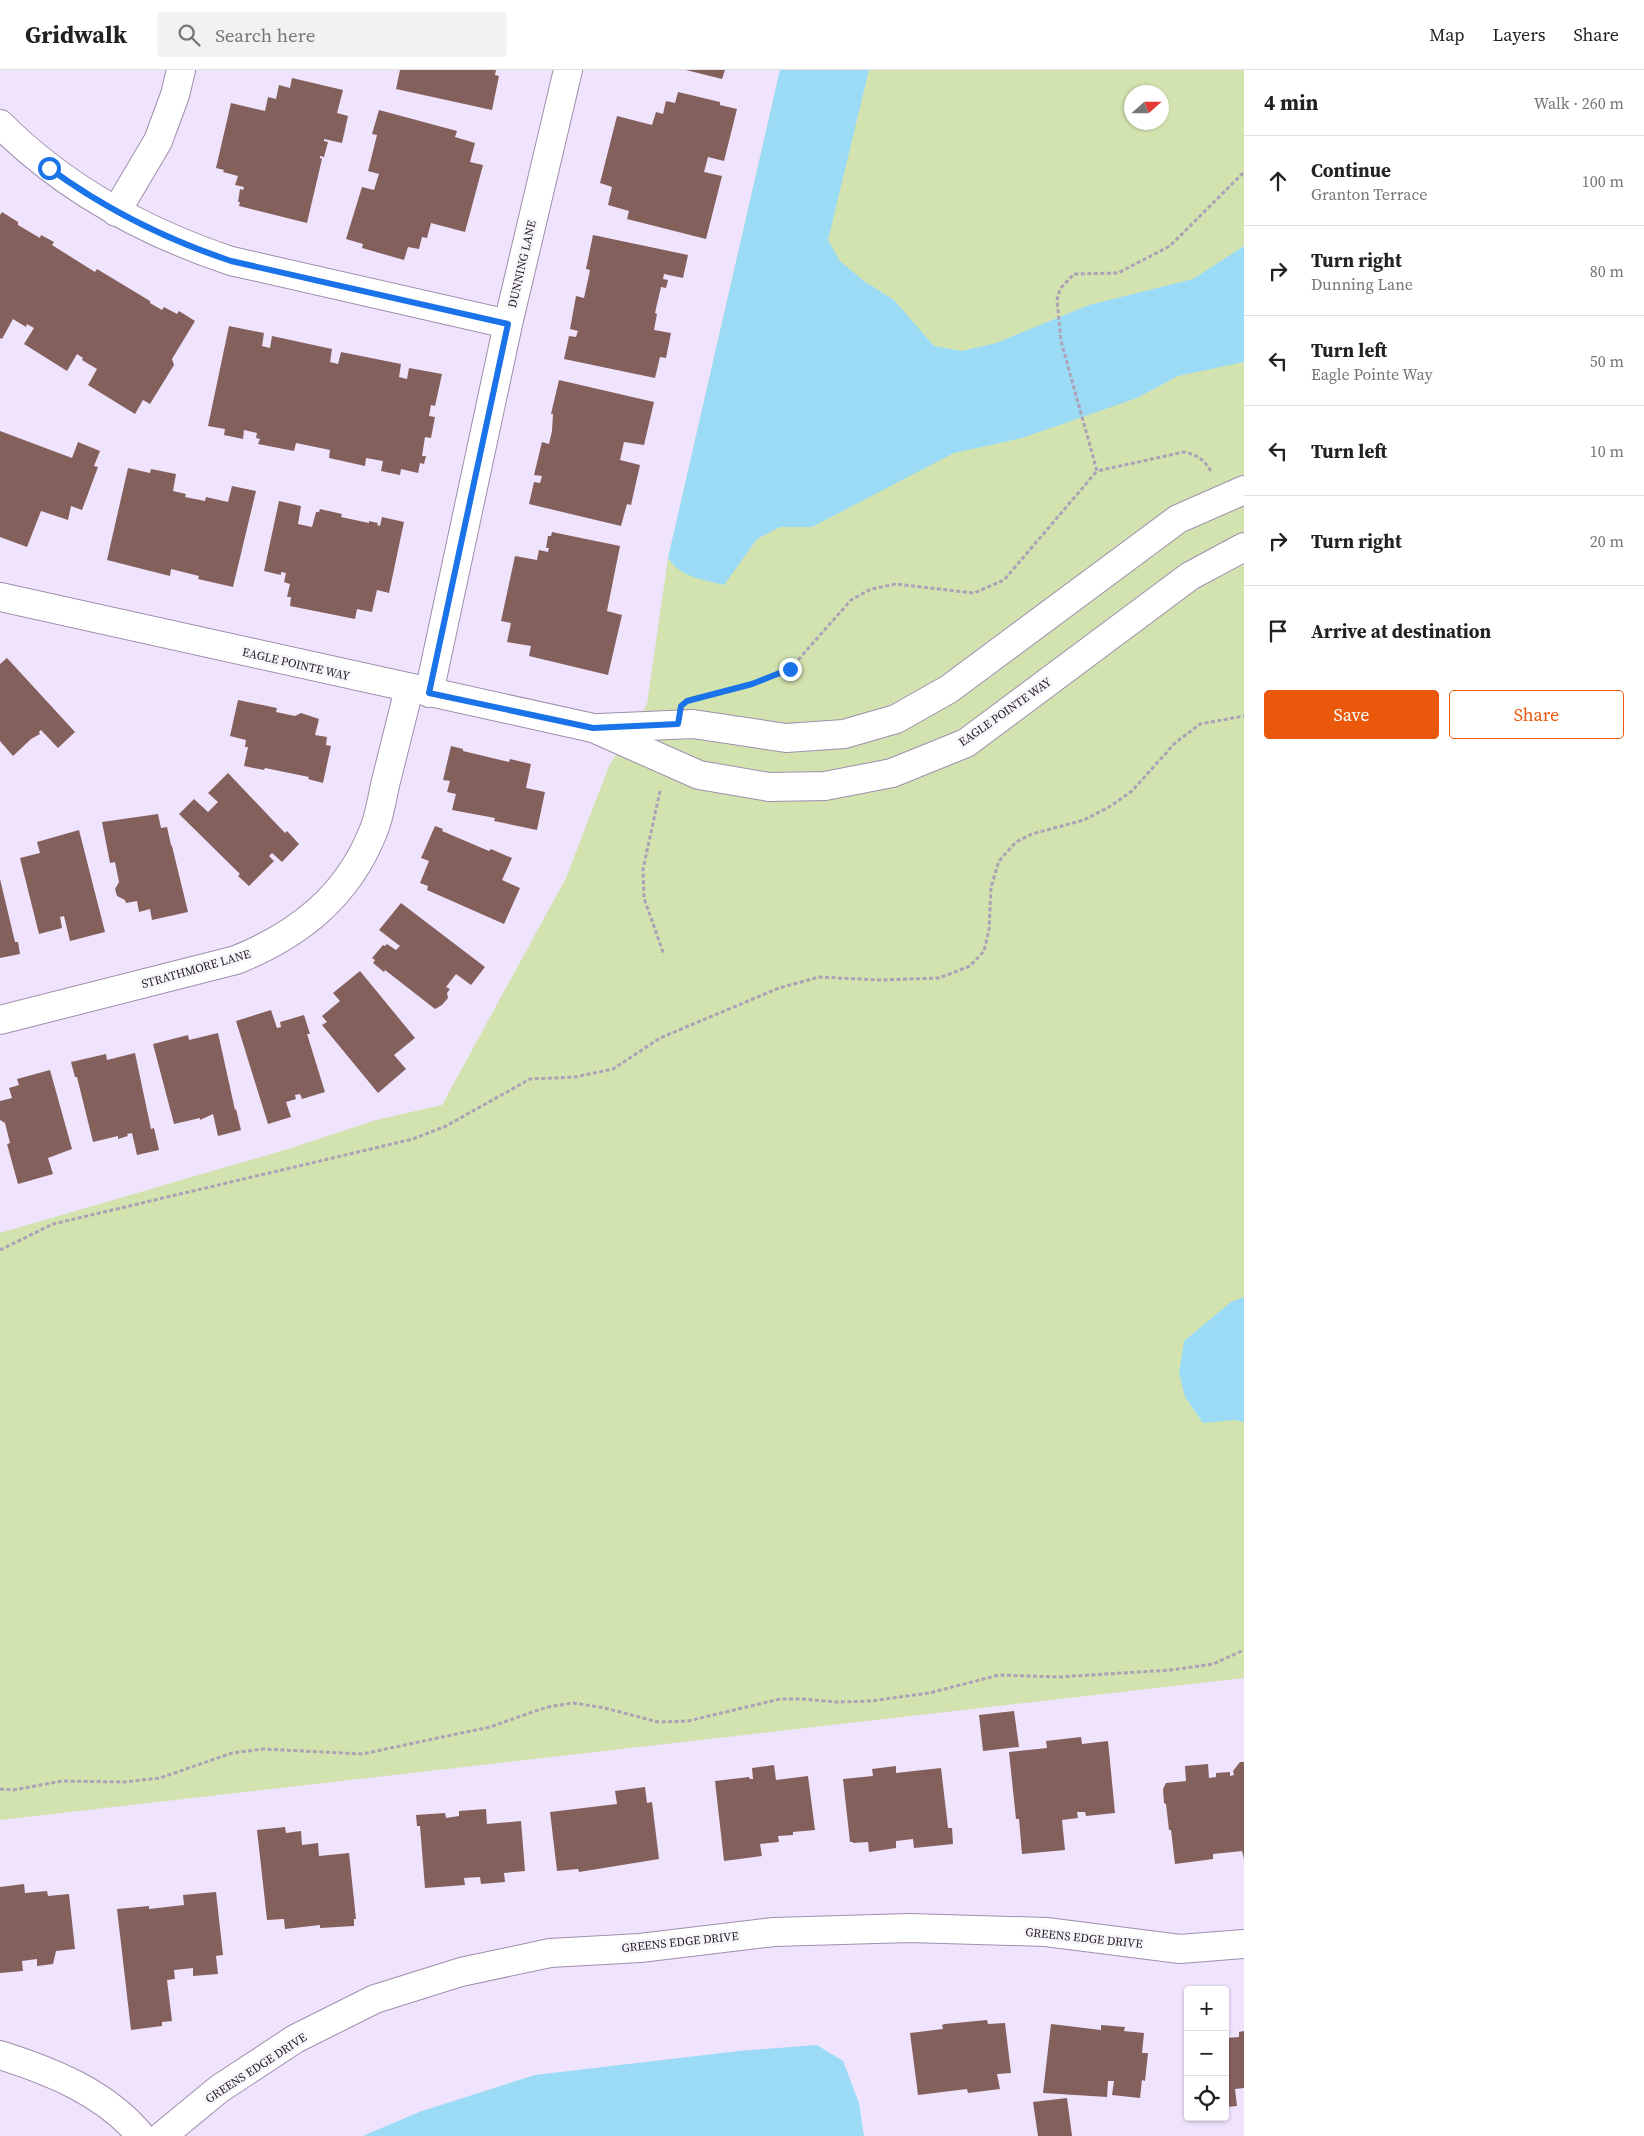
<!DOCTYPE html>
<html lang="en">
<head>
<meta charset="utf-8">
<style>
  body { margin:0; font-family:"Source Serif 4",serif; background:#f2f2f2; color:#222 }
  .controls { position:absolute; right:15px; bottom:15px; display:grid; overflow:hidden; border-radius:5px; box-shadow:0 1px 4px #0004 }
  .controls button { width:45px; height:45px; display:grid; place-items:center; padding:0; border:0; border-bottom:1px solid #e0e0e0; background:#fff; color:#222; font:25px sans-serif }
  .compass { position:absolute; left:1124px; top:15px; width:45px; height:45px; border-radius:50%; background:#fff; box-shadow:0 1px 4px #0004; rotate:69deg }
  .stop { position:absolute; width:15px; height:15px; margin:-11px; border:4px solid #1a73e8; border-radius:50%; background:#fff }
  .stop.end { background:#1a73e8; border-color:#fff; box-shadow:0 1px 5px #0008 }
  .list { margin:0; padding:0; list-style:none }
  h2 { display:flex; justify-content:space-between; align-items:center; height:65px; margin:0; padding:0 20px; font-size:21px }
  h2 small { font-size:16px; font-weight:400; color:#767676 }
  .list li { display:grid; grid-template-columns:32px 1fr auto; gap:15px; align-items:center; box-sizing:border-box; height:90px; padding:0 20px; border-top:1px solid #e0e0e0 }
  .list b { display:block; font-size:19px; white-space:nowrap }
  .list p { margin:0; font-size:16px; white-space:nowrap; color:#767676 }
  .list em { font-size:16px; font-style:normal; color:#767676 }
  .actions { display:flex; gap:10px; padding:15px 20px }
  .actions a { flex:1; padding:11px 0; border:1px solid #ea580c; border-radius:5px; text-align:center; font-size:18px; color:#ea580c }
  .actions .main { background:#ea580c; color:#fff }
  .icon { flex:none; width:28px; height:28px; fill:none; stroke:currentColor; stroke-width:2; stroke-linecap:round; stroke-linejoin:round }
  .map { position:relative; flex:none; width:1244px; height:2066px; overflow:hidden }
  header { display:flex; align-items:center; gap:30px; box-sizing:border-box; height:70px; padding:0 25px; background:#fff; border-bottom:1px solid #e0e0e0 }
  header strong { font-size:24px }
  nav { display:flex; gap:28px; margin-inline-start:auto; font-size:18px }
  .search { width:350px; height:45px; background:#f2f2f2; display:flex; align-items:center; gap:12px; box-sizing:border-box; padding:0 18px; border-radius:5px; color:#767676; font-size:19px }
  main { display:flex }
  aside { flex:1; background:#fff }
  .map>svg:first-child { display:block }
</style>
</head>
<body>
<header>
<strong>Gridwalk</strong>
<div class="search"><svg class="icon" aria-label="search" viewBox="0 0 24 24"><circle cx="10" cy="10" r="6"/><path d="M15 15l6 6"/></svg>Search here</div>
<nav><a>Map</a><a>Layers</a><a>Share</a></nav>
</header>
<main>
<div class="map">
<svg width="1244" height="2066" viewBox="0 0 1244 2066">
  <rect width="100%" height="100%" fill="#f0e3fd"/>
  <path fill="#d3e3af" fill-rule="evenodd" d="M780,0H1244V1608L0,1750V1163L288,1079L376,1050L442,1035L566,808L609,696L647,634L668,488ZM1132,22H1162V52H1132Z"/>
  <path fill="#9cdbf6" d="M780,0H869L828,170L840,191L864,211L894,230L934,276L962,281L996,273L1089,235L1193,209L1244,176V292L1178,306L1137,328L1022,368L954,383L812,457H780L757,469L724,515C701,509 682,508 668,488Z
    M1244,1227V1352L1234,1350L1203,1353L1185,1327L1179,1303L1184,1271L1231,1232Z
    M817,1975L843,1991L859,2033L864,2066H363L419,2042L535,2005L739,1981Z"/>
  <path fill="#84605d" d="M400,0H496L495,5L499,6L492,40L396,19Z
    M686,0H725L722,9Z
    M292,8L343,20L337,43L348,46L342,73L324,69V71L328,72L324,87L320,86V88L322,89L307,153L239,136L240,132H238L240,119L243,120L244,117L235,115L238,106L223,102L224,100L216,98L231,33L265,41L268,27L276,29L279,15L290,18Z
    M678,22L720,32V35L737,39L724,91L708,87L704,102L722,106L706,169L627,149L629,141L608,135L612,117L600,113L617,46L652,55L656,42L663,44L666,31L675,33Z
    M379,40L457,61L455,67L475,73L470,92L483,95L465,162L431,153L427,168L422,167L419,179L408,177L404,190L362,178L363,174L346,169L362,117L374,120L379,104L368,101L377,65L372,64Z
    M2,142L18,152V155L40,168L41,165L54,172L52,175L79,192L95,202L97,199L150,231V233L162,240L164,237L177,244L179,241L195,251L172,289L174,295L150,334L143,330L135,344L88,315L97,299L82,290L83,288L77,284L67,301L24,274L34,258L27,254L26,257L13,249L2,269L0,268V145Z
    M593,165L688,185L683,208L664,204L663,209L668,210L666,218L661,217L655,243L657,244L654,260L671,263L666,288L660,287L655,308L564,289L569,266L576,267L578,261L570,259L576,226L584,228L590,200L586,199Z
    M229,256L264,263L262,276L270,278L272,266L332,279L330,292L338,294L341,282L401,294L399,307L407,309L409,298L442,304L435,336L431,335L429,346L435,347L431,368L425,367L422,386H426L424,394L420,393L418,403L401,399L400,405L381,401L383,391L366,388L365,396L329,388L330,380L296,373L294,381L258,374L260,369L256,368L257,363L244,360L243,369L224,365L225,359L208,356Z
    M559,310L654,332L644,375L624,372L620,390L640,395L631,435L627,434L621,456L529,434L534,412L540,413L542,406L534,405L542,372L549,374L552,361L553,344H551Z
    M0,361L72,388L78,372L100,381L94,396L98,397L82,440L71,436L68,450L41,441L27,477L0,467Z
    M128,398L150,403L151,399L176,404L173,421L186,424L185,427L205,431L206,427L228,432L232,416L256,421L233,517L198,509L199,506L171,499L170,506L107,490Z
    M279,431L301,436L298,454L312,457L316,442H319L320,439L342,444L341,447L369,453V451L378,453L377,455L380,456L382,447L404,452L389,523L377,520L372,542L357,539L355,549L290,536L291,527H287L290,514L284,512L286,503L281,502V505L264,501Z
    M552,462L620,476L607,541L622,545L608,605L529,586L531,576L507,572L511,553L501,551L515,486L537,490L539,480L548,482L549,478H546L548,466H551Z
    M7,588L75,662L58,678L41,660L39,662L40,664L31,669L13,686L0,671V594Z
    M238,630L277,638L276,642L295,646L301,643L319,649L315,665L327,667L326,675L331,676L323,713L308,709L309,707L265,698L264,700L244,696L248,677H245L246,670L230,666Z
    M451,676L463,679V681L509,692L510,689L531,694L526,718L545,722L537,760L494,751L495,748L452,740L456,724L447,722L450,711L443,710Z
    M228,703L285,763L287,761L299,774L282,792L272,783L269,786L274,791L249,816L238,806L240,804L179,744L194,729L208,742L218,732L208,723Z
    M158,744L161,758L167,757L171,775L172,776L188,842L152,850L150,839L139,842L137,831L126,833L125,830L117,826L115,819L119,812L115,792L110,793L102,752Z
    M435,756L443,759L442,761L489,781L491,779L512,788L502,810L520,818L504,854L427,820L428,816L420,813L429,791L421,788Z
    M79,760L105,862L70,871L64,846L60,847L62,858L39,864L20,788L40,783L37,772Z
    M0,809L15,872H18L20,884L0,888Z
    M401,833L485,897L471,915L456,904L446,917L450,919L447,923L448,928L442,935L435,939L385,900L384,902L373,893L375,890L372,888L383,875L385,876L387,874L396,880L400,876L379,860Z
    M360,901L415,968L394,985L406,999L378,1023L322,955L327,952L322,946L340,931L333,923Z
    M271,940L277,958L281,957L280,952L304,945L310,964H307L325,1022L302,1029L300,1024L295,1025L296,1029L286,1032L291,1047L268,1054L236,951Z
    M218,963L235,1040L236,1039L241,1060L218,1066L213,1044L200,1050V1048L174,1054L153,974L188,965L189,970Z
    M135,983L151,1059L154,1058L159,1080L137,1085L132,1063L127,1064L128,1066L118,1069V1066L93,1072L77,1007H75L71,992L106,984L107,990Z
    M50,1000L72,1079L48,1088L53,1104L18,1114L7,1074L10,1073L5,1053L0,1050V1031L12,1028L9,1018L19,1015L17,1009Z
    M1014,1641L1019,1677L983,1681L979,1645Z
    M1081,1667L1082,1674L1108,1671L1115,1743L1086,1746L1085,1742H1077L1078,1748L1062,1750L1065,1780L1022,1784L1019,1749H1016L1009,1682L1047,1678L1046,1671Z
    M1240,1692H1244V1789L1242,1781L1213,1784V1789L1175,1794L1171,1760H1169L1166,1734L1164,1733L1163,1719L1166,1713L1186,1711L1185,1696L1208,1694L1209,1708L1216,1707V1703L1230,1702V1706L1234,1705L1233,1701Z
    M774,1695L776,1710L808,1706L815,1760L793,1762V1765L778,1766L779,1772L760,1774L762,1786L724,1791L715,1711L749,1707L750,1709H753L752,1698Z
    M896,1696V1703L941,1698L948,1758H952L953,1774L914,1778L913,1769L896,1771V1778L869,1782L868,1772L853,1773V1772H850L843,1709L873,1706L872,1699Z
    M645,1717L647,1733L652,1732L659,1789L579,1802L578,1799L557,1801L550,1742L617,1734L615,1721Z
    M486,1739L487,1754L521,1751L525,1801L504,1803L505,1812L481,1814L480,1807L464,1808L465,1815L425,1818L420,1756H417L416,1745L445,1743L446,1748L459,1746V1741Z
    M285,1757L286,1763L301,1761L302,1775L318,1773L319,1786L349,1783L356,1849H354V1856L320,1858V1855L285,1859L284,1849L267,1850L257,1760Z
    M24,1814L25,1823L47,1821L48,1826L69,1824L75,1879L56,1881L53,1894L37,1896V1889L22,1891L23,1901L0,1903V1817Z
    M216,1822L223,1885L216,1886L218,1904L193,1906V1898L174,1900L175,1909L167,1910L172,1951L162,1952V1956L131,1960L117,1839L149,1836V1839L184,1835L183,1825Z
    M987,1950L988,1954L1005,1953L1011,2003L997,2004L1000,2019L968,2023L967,2019L918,2025L910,1963L943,1959L942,1955L945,1954Z
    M1051,1954L1101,1960V1955L1125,1957L1124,1961L1144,1963L1142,1983H1148L1145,2011L1142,2010L1140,2028L1112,2025L1114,2011H1108L1107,2027L1043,2023Z
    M1244,1961V2018L1235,2019L1237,2036L1225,2037V1964L1227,1968L1239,1967V1962Z
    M1067,2028L1072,2066H1038L1033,2032Z"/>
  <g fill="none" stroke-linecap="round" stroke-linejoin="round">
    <g stroke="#9e8fad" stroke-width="30">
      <path id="minor" d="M0,54C65,119 144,162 231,191L508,254
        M116,142L158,71L175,25L181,0
        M0,527L593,658L699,705L769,717L825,716L892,703L966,673L1190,506L1244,477
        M429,623L508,254L568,0
        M599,658L693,654L786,668L844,664L896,649L949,619L1178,449L1244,420
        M0,950L236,890C298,865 347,827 373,762C379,748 382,730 385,715C393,683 401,651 409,619
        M0,1985C51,2001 106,2023 141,2066
        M162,2066L219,2019L295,1969L375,1929L461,1902L550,1883L640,1878L774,1862L910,1858L1046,1862L1180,1879L1244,1874"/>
    </g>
    <path stroke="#aca1b7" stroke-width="3" stroke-dasharray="4 2.5" stroke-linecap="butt" d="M1211,401C1204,390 1198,385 1184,382L1097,401L1061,271L1057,230L1060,219L1074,204L1118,203L1170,176L1244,102
      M709,624L752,614L790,599L851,530L871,519L896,514L974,523L1004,510L1097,401
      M660,721L643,799L644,828L664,885
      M0,1180L53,1154L413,1069L446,1056L530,1009L575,1007L613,999L660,968L779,918L819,907L880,910L939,908L970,896L984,881L989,860L991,817L999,791L1016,772L1032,764L1084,750L1109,737L1132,721L1175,673L1200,654L1244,646
      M0,1719L13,1720L62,1711L124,1712L160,1708L232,1683L263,1679L362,1684L490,1657L547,1637L574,1633L605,1638L658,1652L688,1651L780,1629H802L837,1632L871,1631L929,1623L999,1605L1057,1607L1171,1600L1213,1594L1244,1580"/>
    <use href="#minor" stroke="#fff" stroke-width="28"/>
  </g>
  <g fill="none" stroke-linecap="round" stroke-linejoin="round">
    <path stroke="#1a73e8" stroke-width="6" d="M49,98C105,139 165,169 231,191L508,254L429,623L593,658L678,654L681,636L687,631L752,614L790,599"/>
  </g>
  <g text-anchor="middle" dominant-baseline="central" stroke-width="5" stroke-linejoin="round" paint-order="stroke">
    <g font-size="12" fill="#231d29" stroke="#f8f5fb">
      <text transform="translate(522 194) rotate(-77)">DUNNING LANE</text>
      <text transform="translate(296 594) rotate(13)">EAGLE POINTE WAY</text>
      <text transform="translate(1005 642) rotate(-35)">EAGLE POINTE WAY</text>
      <text transform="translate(196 899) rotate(-16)">STRATHMORE LANE</text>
      <text transform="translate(1084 1868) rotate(6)">GREENS EDGE DRIVE</text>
      <text transform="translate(680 1872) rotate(-6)">GREENS EDGE DRIVE</text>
      <text transform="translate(256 1998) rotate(-33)">GREENS EDGE DRIVE</text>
    </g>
  </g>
</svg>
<div class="controls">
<button>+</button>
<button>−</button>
<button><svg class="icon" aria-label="locate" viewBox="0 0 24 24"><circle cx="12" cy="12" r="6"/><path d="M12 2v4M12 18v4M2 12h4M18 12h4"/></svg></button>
</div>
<svg class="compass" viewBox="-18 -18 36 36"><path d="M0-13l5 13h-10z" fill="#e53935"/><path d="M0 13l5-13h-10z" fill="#767676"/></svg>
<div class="stop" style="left:49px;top:98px"></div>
<div class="stop end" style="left:790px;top:599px"></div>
</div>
<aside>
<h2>4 min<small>Walk · 260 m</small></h2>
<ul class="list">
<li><svg class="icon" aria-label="ahead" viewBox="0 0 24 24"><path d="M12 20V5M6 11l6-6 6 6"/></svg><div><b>Continue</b><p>Granton Terrace</p></div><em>100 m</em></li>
<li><svg class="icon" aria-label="right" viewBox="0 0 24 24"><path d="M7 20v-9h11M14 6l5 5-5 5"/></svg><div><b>Turn right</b><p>Dunning Lane</p></div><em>80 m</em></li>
<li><svg class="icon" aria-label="left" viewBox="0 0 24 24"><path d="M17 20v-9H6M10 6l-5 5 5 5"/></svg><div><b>Turn left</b><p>Eagle Pointe Way</p></div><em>50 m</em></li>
<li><svg class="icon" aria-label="left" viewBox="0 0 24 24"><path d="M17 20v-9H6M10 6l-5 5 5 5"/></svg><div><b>Turn left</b></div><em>10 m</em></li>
<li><svg class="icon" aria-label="right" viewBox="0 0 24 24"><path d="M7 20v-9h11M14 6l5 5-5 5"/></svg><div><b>Turn right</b></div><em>20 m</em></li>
<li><svg class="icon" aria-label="arrive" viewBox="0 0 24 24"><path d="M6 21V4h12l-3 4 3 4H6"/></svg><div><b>Arrive at destination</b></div></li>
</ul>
<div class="actions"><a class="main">Save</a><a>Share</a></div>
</aside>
</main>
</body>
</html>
